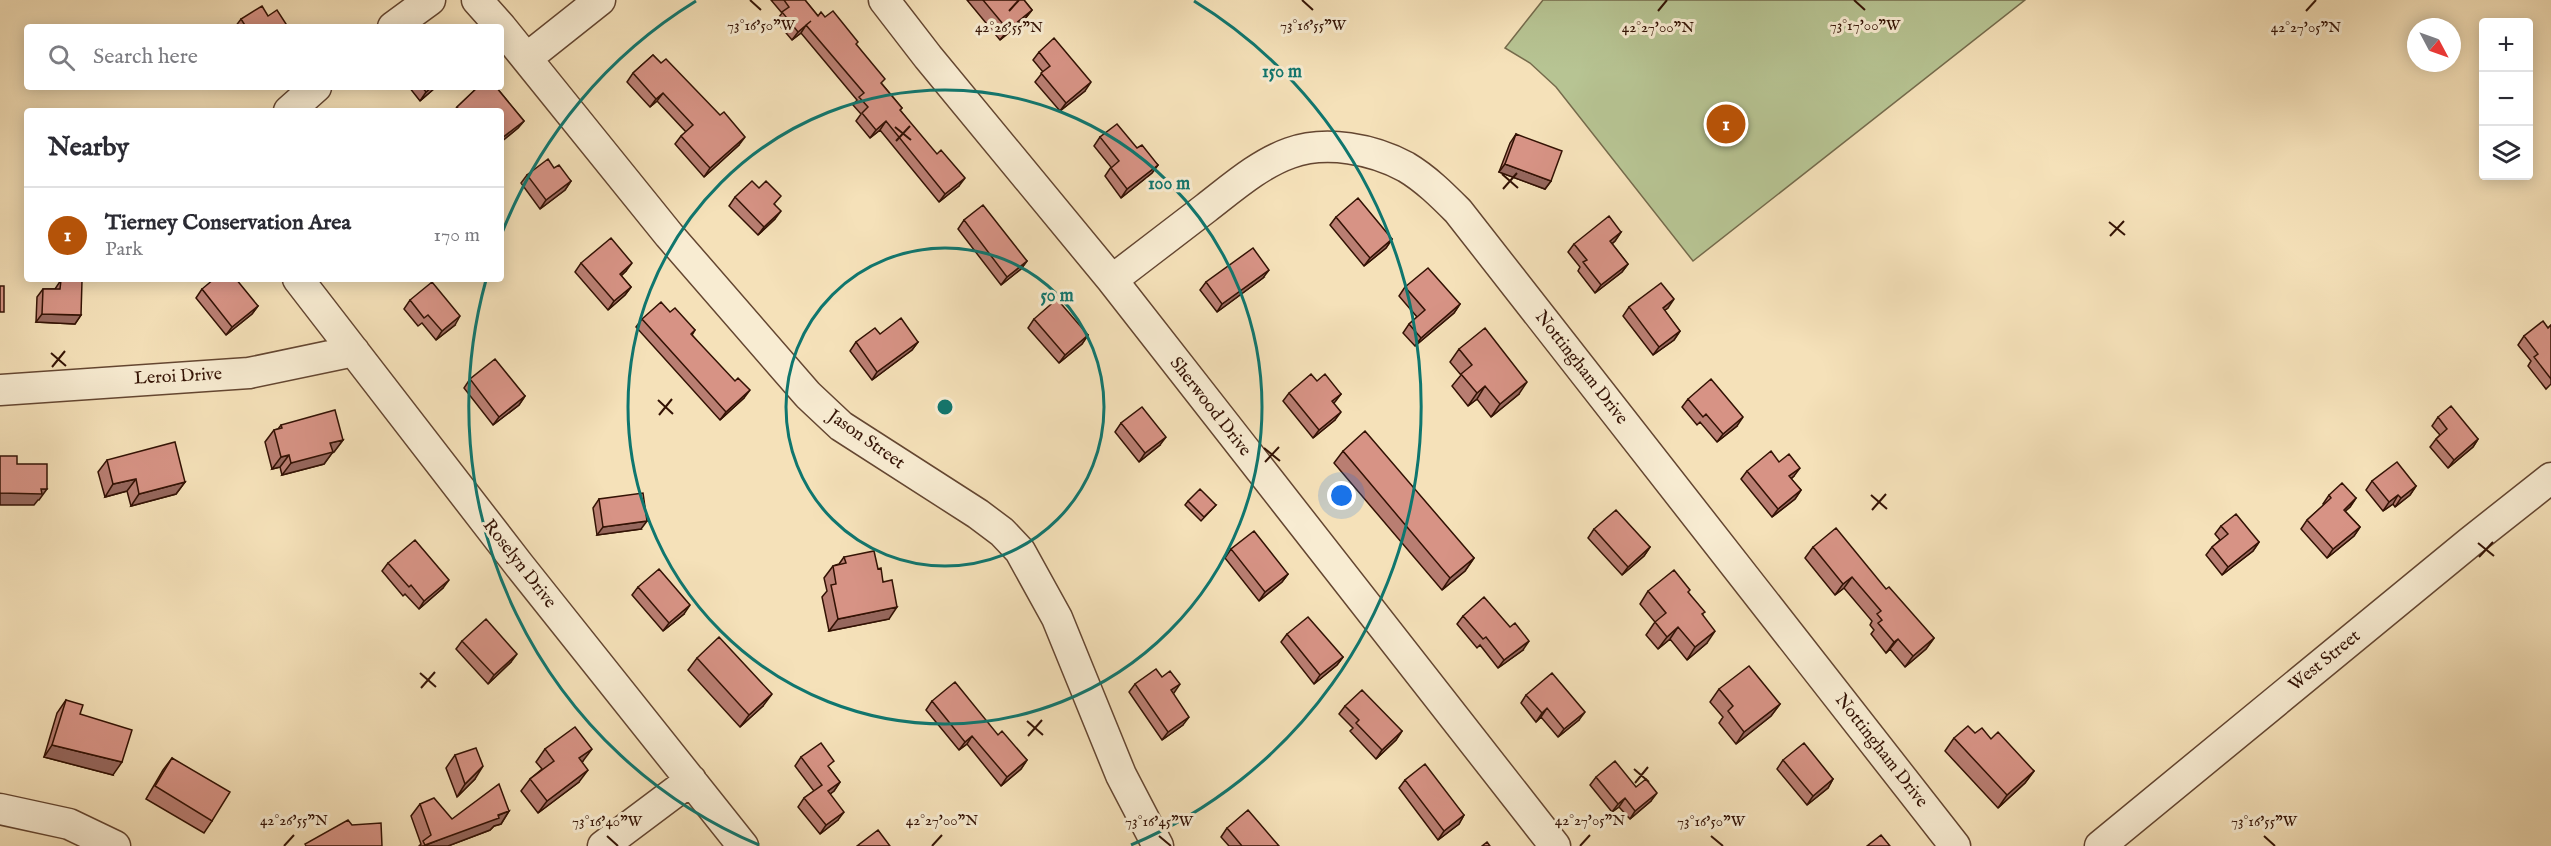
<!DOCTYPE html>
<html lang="en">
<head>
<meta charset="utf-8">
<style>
  body { margin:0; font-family:"IM FELL English",serif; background:#f2f2f3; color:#2b2b33 }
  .controls { position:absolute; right:18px; top:18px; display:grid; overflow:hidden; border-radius:6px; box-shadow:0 3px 15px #0003 }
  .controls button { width:54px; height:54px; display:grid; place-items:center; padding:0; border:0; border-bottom:2px solid #e1e1e2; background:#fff; color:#2b2b33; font:30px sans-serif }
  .compass { position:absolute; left:2407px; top:18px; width:54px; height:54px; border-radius:50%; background:#fff; box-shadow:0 3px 15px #0003; rotate:131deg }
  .you { position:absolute; left:1342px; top:496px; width:21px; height:21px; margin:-15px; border:4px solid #fff; border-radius:50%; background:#1a73e8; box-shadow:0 0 0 9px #1a73e833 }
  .badge { display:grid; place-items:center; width:39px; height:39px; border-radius:50%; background:#b45309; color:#fff; font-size:20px; font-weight:700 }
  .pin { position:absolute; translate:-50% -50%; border:3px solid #fff; box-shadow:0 2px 6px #0006 }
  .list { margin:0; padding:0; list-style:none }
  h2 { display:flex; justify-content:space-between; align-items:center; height:78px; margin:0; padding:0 24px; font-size:26px }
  h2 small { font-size:20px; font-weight:400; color:#7c7c81 }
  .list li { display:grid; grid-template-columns:39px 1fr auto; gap:18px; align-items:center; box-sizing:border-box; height:96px; padding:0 24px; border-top:2px solid #e1e1e2 }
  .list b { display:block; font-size:22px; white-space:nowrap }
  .list p { margin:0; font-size:20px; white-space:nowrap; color:#7c7c81 }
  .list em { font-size:20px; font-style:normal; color:#7c7c81 }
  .icon { flex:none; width:33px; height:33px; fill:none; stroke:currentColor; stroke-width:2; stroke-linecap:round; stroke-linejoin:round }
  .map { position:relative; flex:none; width:2551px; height:846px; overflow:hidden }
  .search { position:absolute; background:#fff; box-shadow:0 3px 15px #0003; left:24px; top:24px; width:480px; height:66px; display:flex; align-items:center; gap:15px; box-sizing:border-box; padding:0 21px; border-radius:6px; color:#7c7c81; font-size:22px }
  .panel { position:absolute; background:#fff; box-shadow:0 3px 15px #0003; left:24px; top:108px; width:480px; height:174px; border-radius:6px }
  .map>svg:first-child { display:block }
</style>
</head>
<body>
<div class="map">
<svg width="2551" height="846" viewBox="0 0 2551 846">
  <rect width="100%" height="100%" fill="#f5e1b9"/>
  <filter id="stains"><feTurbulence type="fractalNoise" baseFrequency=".00333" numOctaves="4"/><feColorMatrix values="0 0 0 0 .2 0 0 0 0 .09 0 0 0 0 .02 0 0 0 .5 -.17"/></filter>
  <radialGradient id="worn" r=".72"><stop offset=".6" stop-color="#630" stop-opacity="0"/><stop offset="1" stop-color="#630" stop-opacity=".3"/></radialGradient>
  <path fill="#b7c493" stroke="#756b4c" stroke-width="1.5" d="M1543,0H2025L1693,261L1556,87L1530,63L1505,48Z"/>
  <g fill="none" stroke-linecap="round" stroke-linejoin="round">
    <g stroke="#644631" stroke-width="33">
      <path id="minor" d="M477,0L501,27
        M884,0L928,57L1112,280L1555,846
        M393,27L430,0
        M501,27L669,235L808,395L841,426L978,514L1002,532L1020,551L1057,618L1121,775L1158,846
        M527,58L600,0
        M289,111L316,87
        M298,279L519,565L743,846
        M1112,280C1143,256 1175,232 1206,208C1232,188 1259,164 1290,153C1326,140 1373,149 1406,167C1426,179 1442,195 1458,211L1955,846
        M0,390L249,373L354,351
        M0,809L69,824L115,846
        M603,846L691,780
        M2100,846L2470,542L2551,478"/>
    </g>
    <use href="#minor" stroke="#f8ecd2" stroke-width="30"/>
  </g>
  <path fill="#b97e72" stroke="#331204" stroke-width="1.5" d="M771,0H805L818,16L825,17L856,44L882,84L902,108L900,110L959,186L939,202L880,130L870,138L856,121L861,114L853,105L857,100L801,33L792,40L776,21L782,13Z
    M967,0H1024L1032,10L1024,20L1000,40Z
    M241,19L288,27H235Z
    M1039,52L1085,91L1060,111L1035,82L1043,72L1033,60Z
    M653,55L739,145L704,177L675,144L681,136L686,132L657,101L650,107L627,82L633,73Z
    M409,87H436L420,101Z
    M478,87H496L524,121L518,128L501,142V111H454L457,107Z
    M1516,134L1551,181L1545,189L1499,172L1510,143Z
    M1100,137L1137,148L1158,165L1152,173L1121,198L1105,176L1111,167L1094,146Z
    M554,168L571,181L565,190L540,209L521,183L527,175Z
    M759,188L775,205V219L758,235L729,206L735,197Z
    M1336,217L1392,239L1386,248L1364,266L1330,225Z
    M964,220L1027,261L1021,269L1001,285L958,229Z
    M1621,232L1615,241L1612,244L1628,264L1622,272L1595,293L1578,271L1580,267L1568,252L1574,244Z
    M581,263L626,271L621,276L631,287L625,295L608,310L575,272Z
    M1263,278L1217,312L1200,290L1206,282Z
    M61,280L81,315L75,324L36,322L37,297L43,289H55Z
    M1405,287L1460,304L1454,313L1415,346L1403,333L1409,324L1417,317L1399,296Z
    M202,289L258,306L252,314L226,335L196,298Z
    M410,300L455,325L436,340L422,323L418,326L404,309Z
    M1629,307L1668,308L1664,310L1680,331L1674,340L1653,355L1623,316Z
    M670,312L695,330L692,335L744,398L720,420L636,327L642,319Z
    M1034,319L1088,335L1082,344L1059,363L1028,328Z
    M2551,325V384L2546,389L2528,366L2531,361L2518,345L2524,336L2548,328Z
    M880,334L918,342L912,350L872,380L850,351L856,342Z
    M1459,349L1519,394L1491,417L1477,399L1468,406L1452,386L1461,375L1450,362Z
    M470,379L525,396L519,405L493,425L464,388Z
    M1317,381L1341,394L1333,403L1335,420L1313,438L1283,401L1289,393Z
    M1688,399L1737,426L1717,442L1700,422L1697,425L1682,407Z
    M2438,417L2478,439L2473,447L2448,468L2430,447L2436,439L2440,435L2432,426Z
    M1121,423L1160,445L1139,462L1115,432Z
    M281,425L343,440L334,452L332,453L324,464L282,475L280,467L272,469L265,442L274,430L278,429Z
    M1343,451L1474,558L1465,571L1442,590L1334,463Z
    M107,460L185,482L176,494L131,506L127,491L105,497L98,472Z
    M1779,462L1794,476L1791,479L1801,490L1795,499L1772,517L1741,479L1747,471Z
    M2372,481L2416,486L2410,495L2395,507L2393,504L2383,511L2366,490Z
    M2329,495L2356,498L2350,507L2345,511L2360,527L2354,536L2327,558L2301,529L2307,520L2324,505L2323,504Z
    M599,499L641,529L597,535L593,508Z
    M1188,501L1216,505L1201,521L1185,505Z
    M2221,526L2259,542L2253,551L2222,575L2206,555L2212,547L2220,540L2215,534Z
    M1594,529L1650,547L1644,556L1622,575L1588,538Z
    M1813,547L1886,589L1934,638L1926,649L1905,667L1890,649L1886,653L1871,634L1874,630L1870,625L1872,621L1844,588L1835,595L1805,558Z
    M1231,549L1288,574L1282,582L1259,601L1225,558Z
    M844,557L878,569L883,582L889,619L829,631L822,597L827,591L824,578L833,566L839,564Z
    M388,563L443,588L419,609L405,594L403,596L382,571Z
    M638,587L684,614L663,631L632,595Z
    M1648,591L1688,592L1703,615L1707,643L1687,660L1670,639L1658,649L1646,635L1655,622L1640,604Z
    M1463,616L1523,650L1498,668L1480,645L1477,648L1457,624Z
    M1287,634L1343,657L1337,665L1314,684L1281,642Z
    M462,641L511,662L488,684L456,649Z
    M697,658L763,706L740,727L688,670Z
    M1135,684L1173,693L1183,725L1162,740L1129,692Z
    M1719,689L1780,704L1771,716L1736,744L1719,723L1723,717L1710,702Z
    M1526,695L1579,720L1558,737L1541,717L1536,722L1521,703Z
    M66,700L80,714L113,775L44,757L57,713Z
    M932,701L998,735L1027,760L1021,769L1001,786L967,744L959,750L926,710Z
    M1345,706L1402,731L1396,740L1376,759L1350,731L1353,728L1339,714Z
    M1975,733L1991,739L2034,771L2025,783L1998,808L1945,751L1954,738Z
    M545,749L583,761L582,762L579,782L538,813L521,791L530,779L542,769L536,762Z
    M455,755L475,779L457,797L446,768Z
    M801,757L829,768L840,782L834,791L830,794L838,820L820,834L798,807L804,798L814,791L795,766Z
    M172,758L212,821L204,833L146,799L163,770Z
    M1783,760L1833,779L1828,788L1807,805L1777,769Z
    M1596,777L1636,787L1651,801L1630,819L1619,807L1612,812L1590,785Z
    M1405,780L1464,815L1459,824L1438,840L1399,788Z
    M420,804L452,819L509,811L501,824L494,826L490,830L448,846H419L421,844L411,816Z
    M1227,828L1279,846H1229L1221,837Z"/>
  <path fill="#96675d" stroke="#331204" stroke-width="1.5" d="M1032,10L1024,20L1000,40L1008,30Z
    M806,25L801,33L792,40L798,32Z
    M1091,82L1085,91L1060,111L1066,103Z
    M432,87H436L420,101L426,92Z
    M663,93L657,101L650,107L656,99Z
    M524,121L518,128L501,142L502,138Z
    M886,121L880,130L870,138L876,130Z
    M745,137L739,145L704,177L710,168Z
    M1505,164L1551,181L1545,189L1499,172Z
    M1158,165L1152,173L1121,198L1127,189Z
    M965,178L959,186L939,202L945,194Z
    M571,181L565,190L540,209L546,200Z
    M781,211L775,219L758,235L764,227Z
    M1621,232L1615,241L1604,250L1610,241Z
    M1392,239L1386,248L1364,266L1370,258Z
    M1027,261L1021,269L1001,285L1007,277Z
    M632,263L626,271L614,282L620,274Z
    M1628,264L1622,272L1595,293L1601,285Z
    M1269,270L1263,278L1217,312L1222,304Z
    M631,287L625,295L608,310L614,301Z
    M1674,299L1668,308L1657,316L1663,308Z
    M1460,304L1454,313L1415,346L1421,338Z
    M258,306L252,314L226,335L232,327Z
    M42,314L81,315L75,324L36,322Z
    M460,316L455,325L436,340L442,331Z
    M1680,331L1674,340L1653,355L1659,347Z
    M1088,335L1082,344L1059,363L1065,355Z
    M918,342L912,350L872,380L877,372Z
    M1527,382L1519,394L1491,417L1500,404Z
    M1485,386L1477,399L1468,406L1477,393Z
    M750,390L744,398L720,420L726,412Z
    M1341,394L1335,402L1326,409L1332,401Z
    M525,396L519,405L493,425L499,417Z
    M1341,412L1335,420L1313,438L1319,430Z
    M1743,417L1737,426L1717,442L1723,434Z
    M1166,437L1160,445L1139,462L1145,453Z
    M2478,439L2473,447L2448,468L2454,460Z
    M343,440L334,452L332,453L324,464L282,475L291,463L330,443Z
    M289,455L280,467L272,469L281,457Z
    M1800,468L1794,476L1784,485L1789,476Z
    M136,479L127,491L105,497L113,484Z
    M185,482L176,494L131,506L139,494Z
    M2416,486L2410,495L2395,507L2401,498Z
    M41,489H47L39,500H38L34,505H0V493Z
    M1801,490L1795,499L1772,517L1778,509Z
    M2398,495L2393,504L2383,511L2389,502Z
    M2356,498L2350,507L2338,518L2344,510Z
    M647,521L641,529L597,535L603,527Z
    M2360,527L2354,536L2327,558L2333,549Z
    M2259,542L2253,551L2222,575L2228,567Z
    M1650,547L1644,556L1622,575L1628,567Z
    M1474,558L1465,571L1442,590L1450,578Z
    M1288,574L1282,582L1259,601L1265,592Z
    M1852,577L1844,588L1835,595L1843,584Z
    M449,580L443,588L419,609L424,601Z
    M690,605L684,614L663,631L669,623Z
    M897,607L889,619L829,631L838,619Z
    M1678,627L1670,639L1658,649L1667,637Z
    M1715,631L1707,643L1687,660L1695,647Z
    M1934,638L1926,649L1905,667L1913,656Z
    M1898,639L1890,649L1886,653L1894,642Z
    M1529,641L1523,650L1498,668L1504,660Z
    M517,654L511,662L488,684L494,675Z
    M1343,657L1337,665L1314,684L1320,675Z
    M1180,684L1174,693L1165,699L1171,690Z
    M772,694L763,706L740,727L749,715Z
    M1780,704L1771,716L1736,744L1744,732Z
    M1547,708L1541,717L1536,722L1542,713Z
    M1585,712L1579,720L1558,737L1564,729Z
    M1189,717L1183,725L1162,740L1168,732Z
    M1402,731L1396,740L1376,759L1382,750Z
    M972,736L967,744L959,750L965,742Z
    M52,745L122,762L113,775L44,757Z
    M592,749L583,761L570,771L579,758Z
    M1027,760L1021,769L1001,786L1007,777Z
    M483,766L475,779L457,797L465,784Z
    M588,770L579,782L538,813L547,801Z
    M2034,771L2025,783L1998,808L2007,795Z
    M1833,779L1828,788L1807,805L1813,796Z
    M840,782L834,791L822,800L828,791Z
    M1657,793L1651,801L1630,819L1635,811Z
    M1625,798L1619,807L1612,812L1618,804Z
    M509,811L501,824L494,826L490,830L448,846H424Z
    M844,812L838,820L820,834L826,825Z
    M1464,815L1459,824L1438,840L1444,831Z"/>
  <path fill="#d79385" stroke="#331204" stroke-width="1.5" d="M784,0H805L818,16L821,12L825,17L833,11L858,42L856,44L885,79L881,83L902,108L900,110L937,154L941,150L965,178L945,194L886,121L876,130L862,113L868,107L859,97L864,93L806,25L811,21L798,32L782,12L789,7Z
    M983,0H1024L1032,10L1008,30Z
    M262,6L268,16L277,10L288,27H246L241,19Z
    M1054,38L1091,82L1066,103L1041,73L1050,66L1039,52Z
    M653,55L661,63L666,59L720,115L724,112L745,137L710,168L681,136L693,125L663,93L656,99L633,73Z
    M422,87H432L426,92Z
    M478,87H496L524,121L502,138L501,137V111H460L457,107Z
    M1117,124L1137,148L1142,145L1158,165L1127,189L1111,168L1119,161L1100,137Z
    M1516,134L1562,151L1551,181L1505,164Z
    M548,159L554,168L559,165L571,181L546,200L527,175Z
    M752,181L759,188L766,181L781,196L774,204L781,211L764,227L735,197Z
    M1358,198L1392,239L1370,258L1336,217Z
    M983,205L1027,261L1007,277L964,220Z
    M1609,216L1621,232L1610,241L1628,264L1601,285L1583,262L1587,260L1574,244Z
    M611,238L632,263L620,274L631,287L614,301L581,263Z
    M1253,248L1269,270L1222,304L1206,282Z
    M1428,268L1460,304L1421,338L1409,324L1425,310L1405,287Z
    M214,279H236L258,306L232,327L202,289Z
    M61,280L82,281L81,315L42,314L43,289H60Z
    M432,282L460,316L442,331L428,315L424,318L410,300Z
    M1661,283L1674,299L1663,308L1680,331L1659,347L1629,307Z
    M0,286H4V312H0Z
    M1057,299L1088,335L1065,355L1034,319Z
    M661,302L670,312L675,308L695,330L691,334L735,381L738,378L750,390L726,412L642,319Z
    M901,318L918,342L877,372L856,342L875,328L880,334Z
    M2543,321L2548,328L2551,325V379L2534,357L2538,354L2524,336Z
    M1485,328L1527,382L1500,404L1485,386L1477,393L1461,374L1472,365L1459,349Z
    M495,359L525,396L499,417L470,379Z
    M1311,374L1317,381L1325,374L1341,394L1332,401L1341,412L1319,430L1289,393Z
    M1711,379L1743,417L1723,434L1706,414L1703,417L1688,399Z
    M2451,406L2478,439L2454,460L2436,439L2447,429L2438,417Z
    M1142,407L1166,437L1145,453L1121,423Z
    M335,410L343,440L330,443L333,452L291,463L289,455L281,457L274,430L282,428L281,425Z
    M1365,431L1474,558L1450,578L1343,451Z
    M175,442L185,482L139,494L136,479L113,484L107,460Z
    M1771,451L1779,462L1789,454L1800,468L1789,476L1801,490L1778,509L1747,471Z
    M0,456H17V464H47V489H41L42,494L0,493Z
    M2397,462L2416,486L2401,498L2398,495L2389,502L2372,481Z
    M2342,483L2356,498L2344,510L2360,527L2333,549L2307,520L2331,498L2329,495Z
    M1200,489L1216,505L1204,517L1188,501Z
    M643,493L647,521L603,527L599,499Z
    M1616,510L1650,547L1628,567L1594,529Z
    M2236,514L2259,542L2228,567L2212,547L2228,534L2221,526Z
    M1836,528L1886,589L1889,587L1934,638L1913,656L1898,639L1894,642L1878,623L1882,620L1877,614L1881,611L1852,577L1843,584L1813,547Z
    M1254,531L1288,574L1265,592L1231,549Z
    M415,540L449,580L424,601L411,585L409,587L388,563Z
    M874,551L878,569L881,568L883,582L892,580L897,607L838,619L831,585L836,584L833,566L846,563L844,557Z
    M659,569L690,605L669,623L638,587Z
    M1674,570L1690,590L1688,592L1705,612L1702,614L1715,631L1695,647L1678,627L1667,637L1655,622L1666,613L1648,591Z
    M1484,597L1510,627L1515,623L1529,641L1504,660L1486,637L1483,639L1463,616Z
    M1308,617L1343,657L1320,675L1287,634Z
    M486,619L517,654L494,675L462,641Z
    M719,637L772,694L749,715L697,658Z
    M1749,666L1780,704L1744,732L1728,711L1733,706L1719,689Z
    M1156,669L1162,677L1170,671L1180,684L1171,690L1189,717L1168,732L1135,684Z
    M1552,673L1585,712L1564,729L1547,708L1542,713L1526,695Z
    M955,682L998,735L1002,731L1027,760L1007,777L972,736L965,742L932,701Z
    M1362,690L1402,731L1382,750L1356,723L1359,720L1345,706Z
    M66,700L83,705L80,714L132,730L122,762L52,745Z
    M1968,726L1975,733L1982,728L1991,739L1998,732L2034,771L2007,795L1954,738Z
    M575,727L592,749L579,758L588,770L547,801L530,779L554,761L545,749Z
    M821,743L834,761L828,766L840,782L828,791L844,812L826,825L804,798L822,785L801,757Z
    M1804,743L1833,779L1813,796L1783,760Z
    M476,748L483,766L465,784L455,755Z
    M172,758L230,792L212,821L155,786Z
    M1615,761L1636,787L1646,779L1657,793L1635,811L1625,798L1618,804L1596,777Z
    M1425,764L1464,815L1444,831L1405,780Z
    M499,784L509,811L498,815L499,818L425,845L423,841L431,835L420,804L434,798L452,819Z
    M1248,810L1279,846H1242L1227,828Z
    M348,820L352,825L381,823L382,846H306L305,844Z
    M878,830L890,846H857Z
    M1881,835L1890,846H1867Z
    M1487,842L1490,846H1482Z"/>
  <path fill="none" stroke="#331204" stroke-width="2" d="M750,0L761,10M1302,0L1313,10M1854,0L1865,10M1009,11L1019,0M1658,11L1667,0M2306,11L2316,0M895,127L911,140M896,141L910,126M1502,174L1518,188M1503,189L1517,173M2109,222L2125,235M2110,236L2124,221M51,353L66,366M52,367L65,351M658,400L673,414M659,415L672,399M1264,448L1280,461M1265,462L1279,447M1871,495L1887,509M1872,510L1886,494M2478,543L2494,556M2479,557L2493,542M420,673L436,687M421,688L435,672M1027,721L1043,735M1028,736L1042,720M1634,769L1649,782M1635,783L1648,767M607,836L618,846M1159,836L1171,846M1711,836L1723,846M2264,836L2275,846M284,846L294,835M932,846L942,835M1580,846L1590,835"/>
  <g fill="none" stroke="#0f766e" stroke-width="3">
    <circle cx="945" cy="407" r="159"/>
    <circle cx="945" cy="407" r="317"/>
    <path d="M759 845A476 476 0 0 1 486 280M502 233A476 476 0 0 1 696 1M1194 1A476 476 0 0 1 1131 845"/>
  </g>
  <g text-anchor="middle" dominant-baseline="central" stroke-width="6" stroke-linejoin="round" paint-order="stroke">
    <g font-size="18" fill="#331204" stroke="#f8ecd2">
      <text transform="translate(1581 368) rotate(52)">Nottingham Drive</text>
      <text transform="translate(178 377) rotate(-3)">Leroi Drive</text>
      <text transform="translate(1210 407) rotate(52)">Sherwood Drive</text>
      <text transform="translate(866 440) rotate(35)">Jason Street</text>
      <text transform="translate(519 564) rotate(52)">Roselyn Drive</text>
      <text transform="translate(2325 661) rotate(-39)">West Street</text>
      <text transform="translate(1881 751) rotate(52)">Nottingham Drive</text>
    </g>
  </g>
  <g font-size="15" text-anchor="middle" fill="#331204" stroke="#f8ecd2" stroke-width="6" stroke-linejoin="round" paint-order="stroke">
    <text x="761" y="30">73°16'50"W</text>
    <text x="1313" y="30">73°16'55"W</text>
    <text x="1865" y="30">73°17'00"W</text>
    <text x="1009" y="32">42°26'55"N</text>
    <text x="1658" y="32">42°27'00"N</text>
    <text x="2306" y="32">42°27'05"N</text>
    <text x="294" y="825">42°26'55"N</text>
    <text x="942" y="825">42°27'00"N</text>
    <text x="1590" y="825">42°27'05"N</text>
    <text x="607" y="826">73°16'40"W</text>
    <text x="1159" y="826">73°16'45"W</text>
    <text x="1711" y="826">73°16'50"W</text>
    <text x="2264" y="826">73°16'55"W</text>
  </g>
  <circle cx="945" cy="407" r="9" fill="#0f766e" stroke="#f8ecd2" stroke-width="3"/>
  <g font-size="18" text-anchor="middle" font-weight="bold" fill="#0f766e" stroke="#f8ecd2" stroke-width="6" stroke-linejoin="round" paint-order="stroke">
    <text x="1282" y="77">150 m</text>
    <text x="1169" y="189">100 m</text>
    <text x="1057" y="301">50 m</text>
  </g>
  <rect width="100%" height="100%" filter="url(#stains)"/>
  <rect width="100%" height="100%" fill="url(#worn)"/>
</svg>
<div class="controls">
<button>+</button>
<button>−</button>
<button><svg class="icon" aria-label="layers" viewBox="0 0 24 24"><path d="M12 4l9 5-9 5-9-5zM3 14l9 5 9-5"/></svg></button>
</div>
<svg class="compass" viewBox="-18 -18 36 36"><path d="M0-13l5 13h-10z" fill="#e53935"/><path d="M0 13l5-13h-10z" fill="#7c7c81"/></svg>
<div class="you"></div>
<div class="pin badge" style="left:1726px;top:124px">1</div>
<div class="search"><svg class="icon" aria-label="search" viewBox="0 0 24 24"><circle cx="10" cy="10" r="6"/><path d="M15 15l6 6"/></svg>Search here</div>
<section class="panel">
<h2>Nearby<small></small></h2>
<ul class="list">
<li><span class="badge">1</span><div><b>Tierney Conservation Area</b><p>Park</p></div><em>170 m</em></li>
</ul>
</section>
</div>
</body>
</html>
